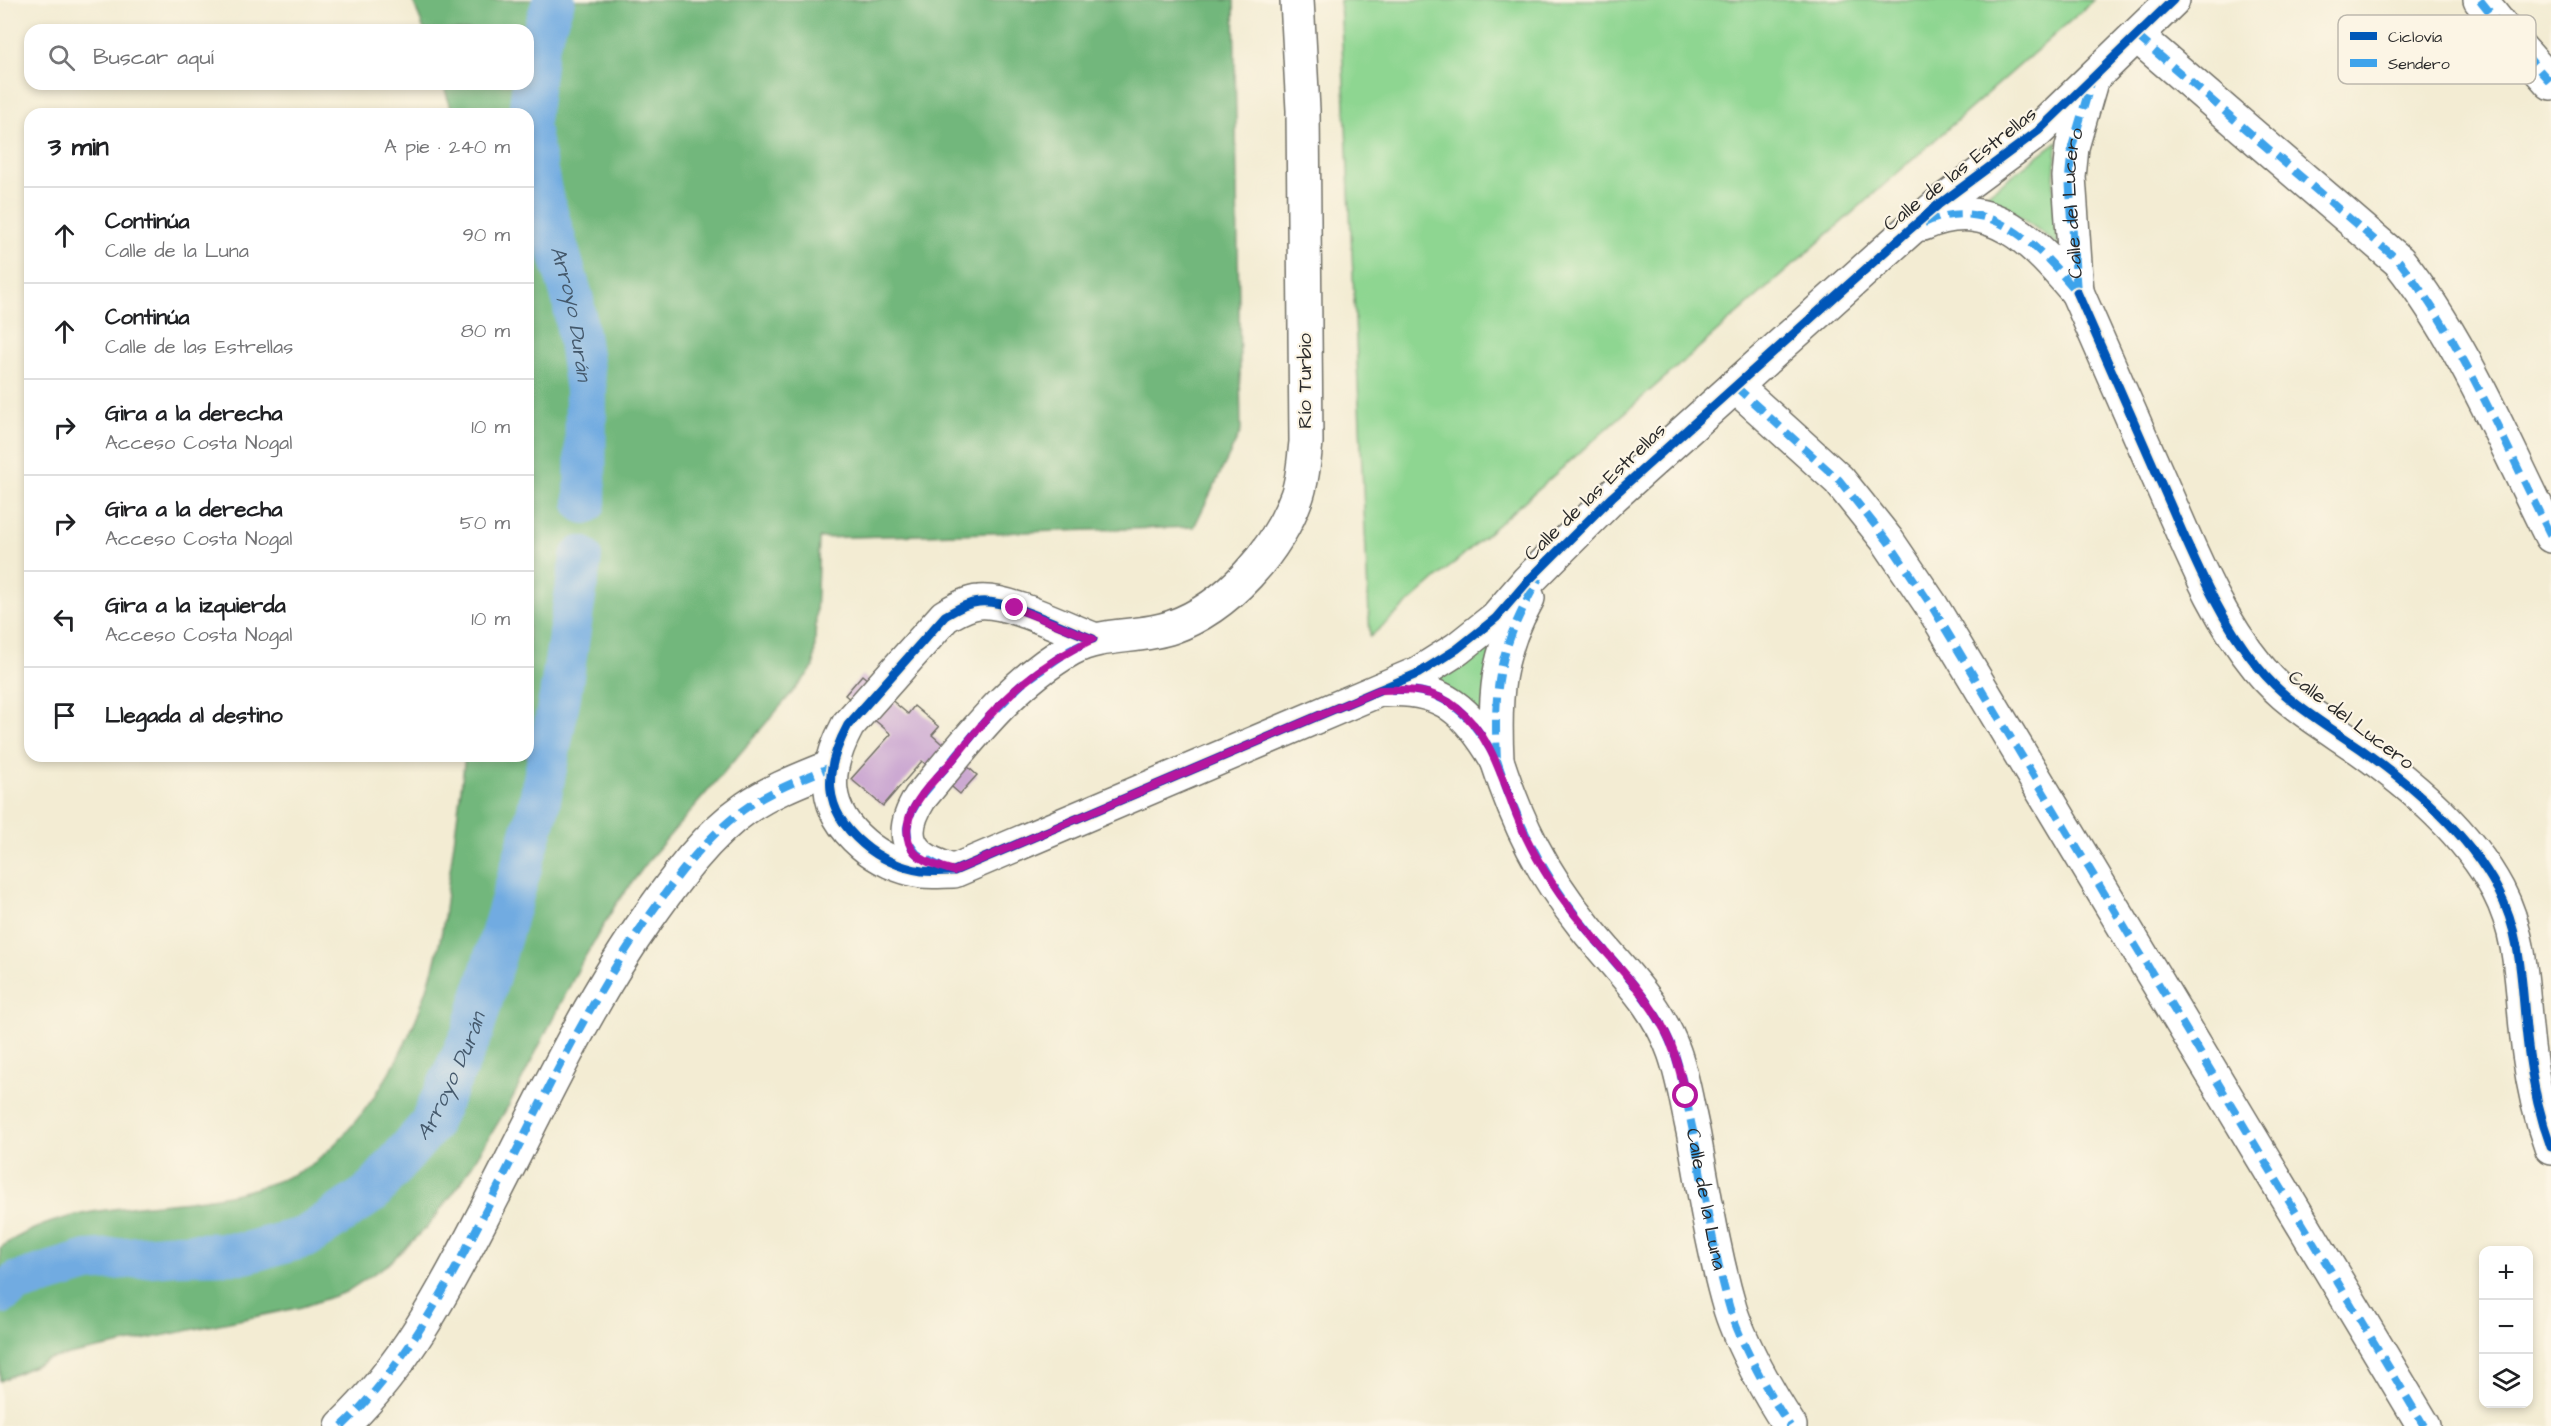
<!DOCTYPE html>
<html lang="es">
<head>
<meta charset="utf-8">
<style>
  body { margin:0; font-family:"Architects Daughter",sans-serif; background:#f2f2f2; color:#202124 }
  .controls { position:absolute; right:18px; bottom:18px; display:grid; overflow:hidden; border-radius:12px; box-shadow:0 3px 9px #0003 }
  .controls button { width:54px; height:54px; display:grid; place-items:center; padding:0; border:0; border-bottom:2px solid #e0e0e0; background:#fff; color:#202124; font:30px sans-serif }
  .stop { position:absolute; width:18px; height:18px; margin:-14px; border:4px solid #b5179e; border-radius:50%; background:#fff }
  .stop.end { background:#b5179e; border-color:#fff; box-shadow:0 2px 6px #0008 }
  .list { margin:0; padding:0; list-style:none }
  h2 { display:flex; justify-content:space-between; align-items:center; height:78px; margin:0; padding:0 24px; font-size:26px }
  h2 small { font-size:20px; font-weight:400; color:#757577 }
  .list li { display:grid; grid-template-columns:39px 1fr auto; gap:18px; align-items:center; box-sizing:border-box; height:96px; padding:0 24px; border-top:2px solid #e0e0e0 }
  .list b { display:block; font-size:22px; white-space:nowrap }
  .list p { margin:0; font-size:20px; white-space:nowrap; color:#757577 }
  .list em { font-size:20px; font-style:normal; color:#757577 }
  .icon { flex:none; width:33px; height:33px; fill:none; stroke:currentColor; stroke-width:2; stroke-linecap:round; stroke-linejoin:round }
  .map { position:relative; flex:none; width:2551px; height:1426px; overflow:hidden }
  .search { position:absolute; background:#fff; box-shadow:0 3px 9px #0003; left:24px; top:24px; width:510px; height:66px; display:flex; align-items:center; gap:15px; box-sizing:border-box; padding:0 21px; border-radius:18px; color:#757577; font-size:22px }
  .panel { position:absolute; background:#fff; box-shadow:0 3px 9px #0003; left:24px; top:108px; width:510px; height:654px; border-radius:18px }
  .map>svg:first-child { display:block }
</style>
</head>
<body>
<div class="map">
<svg width="2551" height="1426" viewBox="0 0 2551 1426">
  <rect width="100%" height="100%" fill="#fcf5e5"/>
  <filter id="ink" filterUnits="userSpaceOnUse"><feTurbulence type="fractalNoise" baseFrequency=".0167" numOctaves="2"/><feDisplacementMap in="SourceGraphic" scale="12" xChannelSelector="R" yChannelSelector="G"/><feConvolveMatrix kernelMatrix="1 2 1 2 8 2 1 2 1" color-interpolation-filters="sRGB"/></filter>
  <filter id="wash" filterUnits="userSpaceOnUse"><feTurbulence type="fractalNoise" baseFrequency=".008" numOctaves="4" result="noise"/><feDisplacementMap in="SourceGraphic" scale="24" xChannelSelector="R" yChannelSelector="G"/><feGaussianBlur stdDeviation="1.35" result="paint"/><feColorMatrix in="noise" values="0 0 0 0 0 0 0 0 0 0 0 0 0 0 0 0 0 1.4 0 .05"/><feComposite in="paint" operator="in"/></filter>
  <g filter="url(#wash)">
    <rect width="100%" height="100%" fill="#f3ecd3"/>
    <path fill="#8ed691" stroke="#5c805e" stroke-width="1.5" d="M1340,0H2094L1370,637Z
      M2058,141C2052,182 2052,206 2059,247C2036,226 2011,210 1982,198Z
      M1496,638L1484,726L1435,679Z"/>
    <path fill="#72b77b" stroke="#4e7153" stroke-width="1.5" d="M413,0H1234L1241,431L1194,527L819,538L814,667L653,855L616,904L583,960L509,1105L461,1183L428,1226L388,1264L346,1292L302,1307L49,1359L0,1381V1248C66,1201 147,1210 223,1196C251,1191 297,1177 319,1159C384,1102 424,1019 441,936C445,917 446,897 449,877C455,837 460,796 465,756H528V114H453L443,84H528V30H424Z"/>
    <g fill="none" stroke-linecap="round" stroke-linejoin="round">
      <g stroke="#71abe1" stroke-width="42">
        <path d="M528,122L537,49L554,0"/>
        <path id="s1" d="M528,127L542,196L573,300L586,390L585,503"/>
        <path id="s2" d="M0,1294L18,1282L87,1261L177,1254L245,1253L306,1237L371,1193L429,1126L472,1034L538,810L560,696L581,557"/>
      </g>
    </g>
    <g id="blocks">
      <path fill="#cca9d2" d="M862,675L908,714L914,706L939,727L932,735L977,775L960,794L922,761L883,806L851,779L891,734L845,695Z"/>
    </g>
  </g>
  <g filter="url(#ink)">
    <use href="#blocks" fill-opacity="0" stroke="#716f66" stroke-width="1.5"/>
    <g fill="none" stroke-linecap="round" stroke-linejoin="round">
      <g stroke="#716f66" stroke-width="36">
        <path id="pedestrian" d="M2137,36L2399,261C2464,343 2504,443 2551,536
          M1735,386L1839,480L1887,540L1931,605L2424,1426"/>
      </g>
      <g stroke="#716f66" stroke-width="36">
        <g id="minor">
          <path d="M2480,0L2509,36L2551,83"/>
          <path d="M1923,224C1991,193 2036,244 2077,292L2069,177L2072,147L2090,85"/>
          <path d="M2077,292C2107,361 2137,429 2167,497C2193,556 2217,617 2258,667C2286,702 2325,724 2361,749C2414,787 2467,832 2498,890C2525,941 2521,998 2529,1054C2533,1085 2540,1117 2551,1147"/>
          <path d="M1093,639C1064,628 1008,599 979,602C966,603 956,610 945,616L848,725C823,771 822,809 863,844C879,858 901,868 922,871C932,872 944,871 954,871L1379,690L1419,673L1457,649L1496,618L1527,582L1612,497L1908,231L1938,205L2038,131L2173,0"/>
          <path d="M1384,690C1443,686 1468,711 1497,760C1494,697 1496,654 1528,598"/>
          <path id="s3" d="M1497,760C1518,825 1542,873 1585,927C1616,966 1657,1003 1674,1052C1683,1077 1687,1105 1693,1131C1704,1190 1713,1251 1730,1309C1741,1344 1769,1395 1790,1426"/>
          <path d="M944,868C905,855 899,832 920,798C965,745 1009,684 1071,649C1103,632 1138,639 1172,627C1228,607 1277,551 1297,496C1303,479 1304,460 1306,442L1303,110L1297,0"/>
          <path d="M342,1426C404,1367 444,1292 483,1216C536,1115 583,1009 649,916C676,878 707,835 746,808C772,790 802,779 831,767"/>
        </g>
      </g>
      <use href="#pedestrian" stroke="#fff" stroke-width="33"/>
      <use href="#minor" stroke="#fff" stroke-width="33"/>
      <g stroke="#3ea3eb" stroke-width="8" stroke-dasharray="15 8" stroke-linecap="butt">
        <path d="M2480,0L2509,36L2551,83"/>
        <path d="M2137,36L2399,261C2464,343 2504,443 2551,536"/>
        <path id="s4" d="M1924,223C1990,193 2037,245 2077,292L2069,177L2072,147L2091,83"/>
        <path d="M1735,386L1839,480L1887,540L1931,605L2424,1426"/>
        <path d="M1391,690C1446,686 1471,716 1497,760C1493,680 1500,648 1539,578"/>
        <path d="M1497,760C1518,825 1542,873 1585,927C1616,966 1657,1003 1674,1052C1683,1077 1687,1105 1693,1131C1704,1190 1713,1251 1730,1309C1741,1344 1769,1395 1790,1426"/>
        <path d="M941,867L917,854L909,843L907,828L911,813L920,798L984,722L1022,684L1070,650L1093,639"/>
        <path d="M342,1426C404,1367 444,1292 483,1216C536,1115 583,1009 649,916C676,878 707,835 746,808C772,790 802,779 831,767"/>
      </g>
      <g stroke="#fcf5e5" stroke-width="13">
        <path id="cycleway" d="M2077,292C2107,361 2137,429 2167,497C2193,556 2217,617 2258,667C2286,702 2325,724 2361,749C2414,787 2467,832 2498,890C2525,941 2521,998 2529,1054C2533,1085 2540,1117 2551,1147
          M1093,639C1064,628 1008,599 979,602C966,603 956,610 945,616L848,725C823,771 822,809 863,844C879,858 901,868 922,871C932,872 944,871 954,871L1379,690L1419,673L1457,649L1496,618L1527,582L1612,497L1908,231L1938,205L2038,131L2173,0"/>
      </g>
      <use href="#cycleway" stroke="#0057b8" stroke-width="9"/>
    </g>
  </g>
  <g fill="none" stroke-linecap="round" stroke-linejoin="round" filter="url(#ink)">
    <path stroke="#b5179e" stroke-width="8" d="M1015,608L1093,639C1068,651 1045,665 1023,683C996,705 974,734 952,761C938,776 921,792 912,811C907,820 906,833 909,843C915,861 938,866 954,871L1379,690C1407,689 1434,689 1457,708C1497,740 1504,791 1525,835C1541,869 1563,901 1587,930C1618,967 1658,1005 1674,1052C1679,1066 1682,1081 1686,1096"/>
  </g>
  <g text-anchor="middle" dominant-baseline="central" stroke-width="4.5" stroke-linejoin="round" paint-order="stroke">
    <g font-size="20" fill="#2b2b2b" stroke="#fcf5e5">
      <text transform="translate(1960 169) rotate(-38)">Calle de las Estrellas</text>
      <text stroke="none"><textPath href="#s4" startOffset="272">Calle del Lucero</textPath></text>
      <text transform="translate(1305 381) rotate(-90)">Río Turbio</text>
      <text transform="translate(1595 492) rotate(-44)">Calle de las Estrellas</text>
      <text transform="translate(2351 720) rotate(37)">Calle del Lucero</text>
      <text stroke="none"><textPath href="#s3" startOffset="495">Calle de la Luna</textPath></text>
    </g>
    <g font-size="21" font-style="italic" fill="#44586b" stroke="#fcf5e5">
      <text stroke="none"><textPath href="#s1" startOffset="192">Arroyo Durán</textPath></text>
      <text stroke="none"><textPath href="#s2" startOffset="537">Arroyo Durán</textPath></text>
    </g>
  </g>
  <rect x="2338" y="15" width="198" height="69" rx="9" fill="#fcf5e5" stroke="#bdb8ad" stroke-width="1.5"/>
  <rect x="2350" y="32" width="27" height="8" fill="#0057b8"/>
  <rect x="2350" y="59" width="27" height="8" fill="#3ea3eb"/>
  <g font-size="16" fill="#2b2b2b">
    <text x="2388" y="42">Ciclovía</text>
    <text x="2388" y="69">Sendero</text>
  </g>
</svg>
<div class="controls">
<button>+</button>
<button>−</button>
<button><svg class="icon" aria-label="layers" viewBox="0 0 24 24"><path d="M12 4l9 5-9 5-9-5zM3 14l9 5 9-5"/></svg></button>
</div>
<div class="stop" style="left:1686px;top:1096px"></div>
<div class="stop end" style="left:1015px;top:608px"></div>
<div class="search"><svg class="icon" aria-label="search" viewBox="0 0 24 24"><circle cx="10" cy="10" r="6"/><path d="M15 15l6 6"/></svg>Buscar aquí</div>
<section class="panel">
<h2>3 min<small>A pie · 240 m</small></h2>
<ul class="list">
<li><svg class="icon" aria-label="ahead" viewBox="0 0 24 24"><path d="M12 20V5M6 11l6-6 6 6"/></svg><div><b>Continúa</b><p>Calle de la Luna</p></div><em>90 m</em></li>
<li><svg class="icon" aria-label="ahead" viewBox="0 0 24 24"><path d="M12 20V5M6 11l6-6 6 6"/></svg><div><b>Continúa</b><p>Calle de las Estrellas</p></div><em>80 m</em></li>
<li><svg class="icon" aria-label="right" viewBox="0 0 24 24"><path d="M7 20v-9h11M14 6l5 5-5 5"/></svg><div><b>Gira a la derecha</b><p>Acceso Costa Nogal</p></div><em>10 m</em></li>
<li><svg class="icon" aria-label="right" viewBox="0 0 24 24"><path d="M7 20v-9h11M14 6l5 5-5 5"/></svg><div><b>Gira a la derecha</b><p>Acceso Costa Nogal</p></div><em>50 m</em></li>
<li><svg class="icon" aria-label="left" viewBox="0 0 24 24"><path d="M17 20v-9H6M10 6l-5 5 5 5"/></svg><div><b>Gira a la izquierda</b><p>Acceso Costa Nogal</p></div><em>10 m</em></li>
<li><svg class="icon" aria-label="arrive" viewBox="0 0 24 24"><path d="M6 21V4h12l-3 4 3 4H6"/></svg><div><b>Llegada al destino</b></div></li>
</ul>
</section>
</div>
</body>
</html>
